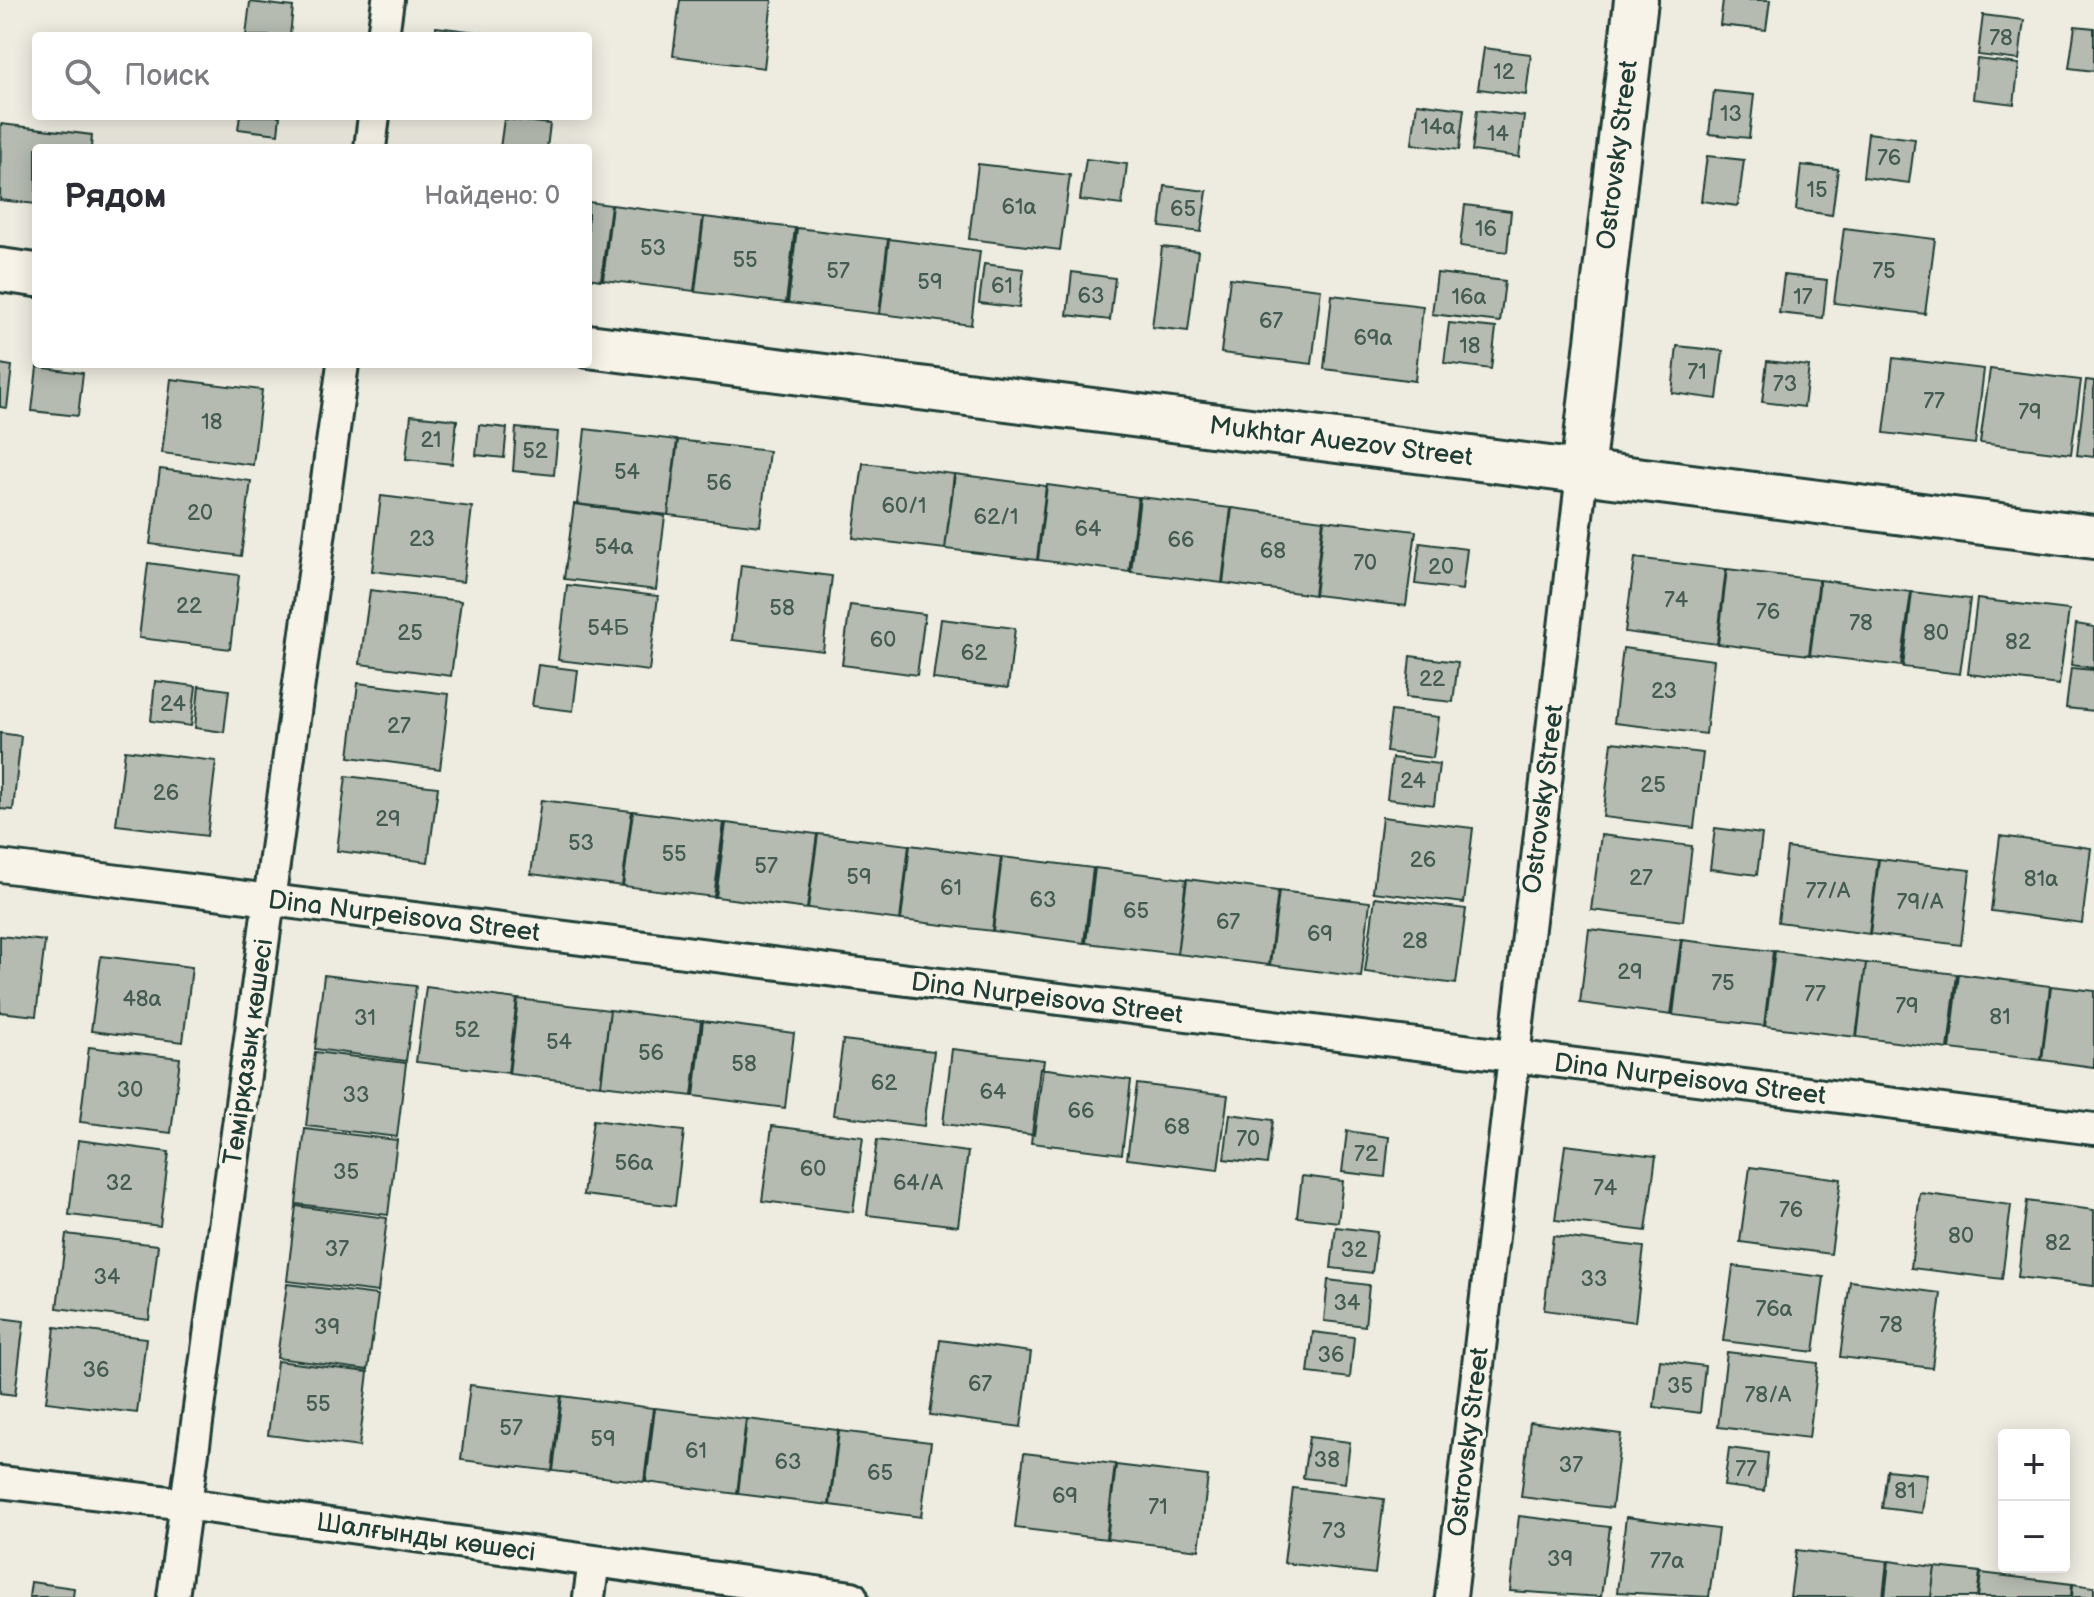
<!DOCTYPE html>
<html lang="ru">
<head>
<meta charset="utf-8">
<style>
  body { margin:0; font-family:"Balsamiq Sans",sans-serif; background:#f7f7f7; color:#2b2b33 }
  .controls { position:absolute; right:24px; bottom:24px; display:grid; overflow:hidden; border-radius:8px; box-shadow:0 4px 20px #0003 }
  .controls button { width:72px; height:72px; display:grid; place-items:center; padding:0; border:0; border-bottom:2px solid #e1e1e2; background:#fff; color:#2b2b33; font:40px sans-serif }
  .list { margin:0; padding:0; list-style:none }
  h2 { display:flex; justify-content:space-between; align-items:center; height:104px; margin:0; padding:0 32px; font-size:34px }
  h2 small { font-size:26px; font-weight:400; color:#7c7c81 }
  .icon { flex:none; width:44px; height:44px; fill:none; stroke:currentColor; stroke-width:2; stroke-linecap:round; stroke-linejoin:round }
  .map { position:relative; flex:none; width:2094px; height:1597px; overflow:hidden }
  .search { position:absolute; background:#fff; box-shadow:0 4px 20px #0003; left:32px; top:32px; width:560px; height:88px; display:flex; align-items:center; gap:20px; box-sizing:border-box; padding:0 28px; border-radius:8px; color:#7c7c81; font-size:30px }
  .panel { position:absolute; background:#fff; box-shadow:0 4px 20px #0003; left:32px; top:144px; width:560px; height:224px; border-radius:8px }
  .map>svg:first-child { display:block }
</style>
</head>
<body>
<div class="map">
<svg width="2094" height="1597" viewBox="0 0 2094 1597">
  <rect width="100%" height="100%" fill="#eeece1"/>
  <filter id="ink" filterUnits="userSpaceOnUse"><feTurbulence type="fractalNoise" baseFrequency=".0125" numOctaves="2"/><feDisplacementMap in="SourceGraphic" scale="16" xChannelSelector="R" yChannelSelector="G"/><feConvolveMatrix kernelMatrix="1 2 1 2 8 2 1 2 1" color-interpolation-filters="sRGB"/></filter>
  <g filter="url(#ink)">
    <path fill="#b5bbb0" stroke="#1f3d34" stroke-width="2" d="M680,0H772L764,68L673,56Z
      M1723,0H1770L1766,30L1720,25Z
      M250,2L293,7L290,36H246Z
      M1983,15L2024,20L2019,60L1978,55Z
      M2075,26L2094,28V71L2069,68Z
      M436,27L509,36H435Z
      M1484,48L1531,54L1526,95L1478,89Z
      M1977,59L2019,64L2014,104L1973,99Z
      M1714,91L1754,95L1749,138L1709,134Z
      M1417,103L1464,109L1459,150L1412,144Z
      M1477,110L1524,116L1519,157L1472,151Z
      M240,116H280L278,134L238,129Z
      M504,119L550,124L547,148H500Z
      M1,124L92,135L91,148H36V204L0,200Z
      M1868,133L1915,139L1909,183L1863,177Z
      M1707,156L1744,160L1738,206L1701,201Z
      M1086,159L1127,164L1122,205L1080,200Z
      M978,164L1070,175L1060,250L969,239Z
      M1801,165L1838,169L1832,215L1796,210Z
      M1165,186L1207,191L1201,232L1160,227Z
      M588,202L611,205L601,280L588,278Z
      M612,205L703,217L694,291L603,280Z
      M1465,205L1511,211L1507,252L1460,246Z
      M704,217L795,228L786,303L695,292Z
      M797,228L888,239L879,314L788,303Z
      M1844,228L1935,239L1925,314L1834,303Z
      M889,239L980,251L971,325L880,314Z
      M1162,247L1198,251L1188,331L1152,327Z
      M984,264L1024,269L1019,308L979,303Z
      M1072,272L1115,278L1110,320L1067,315Z
      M1437,273L1505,281L1500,322L1432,314Z
      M1784,275L1827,280L1823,318L1779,313Z
      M1230,278L1321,289L1312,364L1221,353Z
      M1332,295L1423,306L1415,381L1324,369Z
      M1449,323L1496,328L1491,369L1444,363Z
      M1677,346L1723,351L1717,399L1672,393Z
      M1893,358L1984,369L1975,444L1884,433Z
      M1767,361L1809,366L1804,407L1762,402Z
      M0,364L12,366L7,408L0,407Z
      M37,367L83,373L78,416L32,411Z
      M1990,369L2081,380L2071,454L1980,443Z
      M171,379L262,390L253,465L162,453Z
      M2086,380L2094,381V457L2077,455Z
      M411,415L457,420L452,464L406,459Z
      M479,425L507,428L504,458L476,455Z
      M516,428L558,432L554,475L513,471Z
      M585,429L677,440L668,515L577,504Z
      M678,440L769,451L760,526L668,515Z
      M863,463L954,474L945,549L853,538Z
      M160,469L251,481L241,556L150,544Z
      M955,474L1046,486L1037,560L945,549Z
      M1047,485L1138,497L1129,572L1038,560Z
      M381,496L472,507L463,582L372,571Z
      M1140,497L1231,508L1222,583L1131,572Z
      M574,504L665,516L656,590L564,579Z
      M1232,508L1323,520L1314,595L1223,583Z
      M1324,520L1416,531L1406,606L1315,595Z
      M1420,543L1467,549L1462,590L1415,584Z
      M1635,558L1726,569L1717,644L1625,632Z
      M148,563L239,575L230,649L139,638Z
      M741,565L832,576L823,651L732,640Z
      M1727,569L1819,580L1809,655L1718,644Z
      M1820,580L1911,592L1901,666L1810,655Z
      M567,585L658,596L649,671L558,660Z
      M370,590L461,601L451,676L360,664Z
      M1912,592L1970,599L1960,674L1903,667Z
      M1977,599L2069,610L2059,685L1968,674Z
      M850,605L925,614L917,675L842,665Z
      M941,619L1015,628L1008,688L933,679Z
      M2076,624L2094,627V668L2071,665Z
      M1623,648L1714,660L1706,734L1614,723Z
      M1410,656L1458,662L1453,702L1406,697Z
      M538,665L578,670L573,711L532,706Z
      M2071,668L2094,670V711L2066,708Z
      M155,681L196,686L191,726L151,721Z
      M358,683L449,694L440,769L349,757Z
      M199,686L229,690L224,732L195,728Z
      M1391,711L1439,717L1433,758L1386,752Z
      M0,733L21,736L13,810L0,809Z
      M1612,742L1703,753L1694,828L1603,817Z
      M125,750L216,761L207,836L116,825Z
      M1392,758L1439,764L1434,805L1387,799Z
      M346,776L438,787L428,862L337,851Z
      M541,800L632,811L622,886L531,874Z
      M633,811L724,823L714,897L623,886Z
      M1382,817L1473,828L1464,903L1373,892Z
      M726,823L817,834L807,909L716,897Z
      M1715,828L1762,834L1757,875L1710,869Z
      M818,834L909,845L900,920L808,908Z
      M1601,835L1692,846L1683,921L1591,910Z
      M2000,836L2091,848L2082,923L1991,911Z
      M910,845L1001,857L992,931L901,920Z
      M1787,848L1878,859L1869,934L1778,922Z
      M1002,857L1093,868L1084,943L993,931Z
      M1879,859L1970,870L1961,945L1870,934Z
      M1095,868L1186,879L1177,954L1086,943Z
      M1187,879L1278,891L1269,965L1177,954Z
      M1279,891L1370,902L1361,977L1270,965Z
      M1375,897L1466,909L1456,984L1365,972Z
      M1589,929L1681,940L1671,1015L1580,1003Z
      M0,936L45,941L36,1016L0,1012Z
      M1682,940L1773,951L1764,1026L1673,1015Z
      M1775,951L1866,963L1856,1037L1765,1026Z
      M101,956L192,967L183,1042L91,1031Z
      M1866,963L1957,974L1948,1049L1857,1037Z
      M1959,974L2050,986L2041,1060L1950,1049Z
      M324,975L416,986L406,1061L315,1049Z
      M2051,986L2094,991V1067L2042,1060Z
      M426,987L517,999L508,1073L416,1062Z
      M518,999L610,1010L600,1085L509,1074Z
      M610,1010L701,1021L692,1096L601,1085Z
      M703,1021L794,1033L785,1108L694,1096Z
      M843,1040L934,1051L924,1126L833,1115Z
      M89,1047L180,1058L171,1133L80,1122Z
      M952,1049L1044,1060L1034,1135L943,1124Z
      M315,1052L406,1063L397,1137L306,1126Z
      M1040,1068L1131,1080L1122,1154L1031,1143Z
      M1137,1084L1228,1095L1218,1170L1127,1159Z
      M1230,1114L1273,1120L1267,1164L1224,1159Z
      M593,1120L684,1131L675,1206L583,1195Z
      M772,1126L863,1137L853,1212L762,1201Z
      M305,1129L397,1140L388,1215L296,1204Z
      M1347,1131L1389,1137L1385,1177L1342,1172Z
      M78,1140L169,1152L160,1226L69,1215Z
      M877,1140L968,1152L958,1226L867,1215Z
      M1565,1145L1656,1156L1646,1231L1555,1220Z
      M1750,1167L1841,1179L1831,1254L1740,1242Z
      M1302,1176L1343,1181L1338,1222L1297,1217Z
      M1920,1193L2011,1205L2002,1279L1911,1268Z
      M2027,1201L2094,1210V1286L2018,1277Z
      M296,1206L387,1218L378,1292L287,1281Z
      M1336,1227L1377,1232L1372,1273L1331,1268Z
      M66,1234L158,1245L149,1320L57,1308Z
      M1553,1236L1644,1247L1635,1322L1544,1310Z
      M1733,1266L1824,1277L1814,1352L1723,1341Z
      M1328,1280L1369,1285L1365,1326L1324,1321Z
      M1850,1281L1941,1293L1932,1368L1840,1357Z
      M287,1284L378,1295L368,1370L277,1358Z
      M0,1318L24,1321L15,1395L0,1393Z
      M55,1327L146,1338L137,1413L46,1402Z
      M1313,1332L1354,1337L1350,1378L1308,1373Z
      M940,1340L1031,1352L1021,1427L930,1415Z
      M1727,1352L1818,1363L1809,1438L1718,1427Z
      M1660,1360L1705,1366L1700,1413L1654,1407Z
      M277,1361L368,1372L359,1447L268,1435Z
      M470,1385L561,1396L552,1471L461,1460Z
      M562,1396L653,1408L644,1482L553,1471Z
      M655,1408L746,1419L737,1494L646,1482Z
      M747,1419L838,1430L829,1505L738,1494Z
      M1530,1422L1621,1434L1612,1508L1521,1497Z
      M839,1431L931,1442L921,1517L830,1505Z
      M1309,1437L1350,1442L1345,1483L1303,1478Z
      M1729,1448L1768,1453L1764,1491L1724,1486Z
      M1024,1453L1115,1464L1106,1539L1015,1528Z
      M1116,1465L1208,1476L1199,1550L1107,1539Z
      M1887,1470L1927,1474L1922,1513L1882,1508Z
      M1293,1488L1384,1499L1375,1574L1284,1563Z
      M1519,1516L1610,1527L1601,1597L1510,1591Z
      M1626,1517L1718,1529L1709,1597L1617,1592Z
      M1796,1550L1887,1561L1883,1597H1790Z
      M1889,1561L1935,1567L1931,1597H1885Z
      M1935,1567L1980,1572L1977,1597H1931Z
      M1981,1573L2072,1584L2071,1597H1978Z
      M31,1582L74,1588L73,1597H29Z
      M2073,1584L2094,1587V1597H2072Z"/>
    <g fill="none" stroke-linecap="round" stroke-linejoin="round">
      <g stroke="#1f3d34" stroke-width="36">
        <path id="street" d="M383,36L388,0
          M370,148L374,116
          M0,866L2094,1129
          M0,1482L186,1504L852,1597
          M173,1597L343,364
          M589,1597L594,1561
          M1451,1597L1582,473"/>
      </g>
      <g stroke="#1f3d34" stroke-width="48">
        <path id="secondary" d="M0,270L36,275
          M588,346L2094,537
          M1582,473L1636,0"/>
      </g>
      <use href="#street" stroke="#f7f3e8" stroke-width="30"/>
      <use href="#secondary" stroke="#f7f3e8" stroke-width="42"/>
    </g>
  </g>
  <g text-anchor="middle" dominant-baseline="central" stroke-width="7" stroke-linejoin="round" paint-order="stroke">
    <g font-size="22" fill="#445c53">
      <text x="2001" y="38">78</text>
      <text x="1504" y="72">12</text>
      <text x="1731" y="114">13</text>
      <text x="1438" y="127">14а</text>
      <text x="1498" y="134">14</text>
      <text x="1889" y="158">76</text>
      <text x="1817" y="190">15</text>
      <text x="1019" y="207">61а</text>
      <text x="1183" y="209">65</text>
      <text x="1486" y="229">16</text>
      <text x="653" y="248">53</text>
      <text x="745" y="260">55</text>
      <text x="838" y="271">57</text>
      <text x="1884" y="271">75</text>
      <text x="930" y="282">59</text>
      <text x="1002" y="286">61</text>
      <text x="1091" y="296">63</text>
      <text x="1469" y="297">16а</text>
      <text x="1803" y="297">17</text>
      <text x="1271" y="321">67</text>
      <text x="1373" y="338">69а</text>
      <text x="1470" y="346">18</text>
      <text x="1697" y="372">71</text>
      <text x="1785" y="384">73</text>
      <text x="1934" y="401">77</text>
      <text x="2030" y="412">79</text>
      <text x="212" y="422">18</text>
      <text x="431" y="440">21</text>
      <text x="535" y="451">52</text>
      <text x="627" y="472">54</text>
      <text x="719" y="483">56</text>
      <text x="904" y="506">60/1</text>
      <text x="200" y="513">20</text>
      <text x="996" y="517">62/1</text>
      <text x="1088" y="529">64</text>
      <text x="422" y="539">23</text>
      <text x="1181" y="540">66</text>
      <text x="614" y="547">54а</text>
      <text x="1273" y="551">68</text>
      <text x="1365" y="563">70</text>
      <text x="1441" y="567">20</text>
      <text x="1676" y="600">74</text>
      <text x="189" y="606">22</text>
      <text x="782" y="608">58</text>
      <text x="1768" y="612">76</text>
      <text x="1861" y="623">78</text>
      <text x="608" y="628">54Б</text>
      <text x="410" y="633">25</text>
      <text x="1936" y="633">80</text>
      <text x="883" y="640">60</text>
      <text x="2018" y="642">82</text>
      <text x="974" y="653">62</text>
      <text x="1432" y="679">22</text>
      <text x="1664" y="691">23</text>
      <text x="173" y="704">24</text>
      <text x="399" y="726">27</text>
      <text x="1413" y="781">24</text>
      <text x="1653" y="785">25</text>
      <text x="166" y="793">26</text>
      <text x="388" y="819">29</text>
      <text x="581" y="843">53</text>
      <text x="674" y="854">55</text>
      <text x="1423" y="860">26</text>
      <text x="766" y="866">57</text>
      <text x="859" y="877">59</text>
      <text x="1641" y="878">27</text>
      <text x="2041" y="879">81а</text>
      <text x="951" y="888">61</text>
      <text x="1828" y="891">77/А</text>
      <text x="1043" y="900">63</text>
      <text x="1920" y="902">79/А</text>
      <text x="1136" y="911">65</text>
      <text x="1228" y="922">67</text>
      <text x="1320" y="934">69</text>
      <text x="1415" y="941">28</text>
      <text x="1630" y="972">29</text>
      <text x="1723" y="983">75</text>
      <text x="1815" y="994">77</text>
      <text x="142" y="999">48а</text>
      <text x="1907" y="1006">79</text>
      <text x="2000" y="1017">81</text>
      <text x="365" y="1018">31</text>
      <text x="467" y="1030">52</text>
      <text x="559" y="1042">54</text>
      <text x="651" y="1053">56</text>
      <text x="744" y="1064">58</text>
      <text x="884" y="1083">62</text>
      <text x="130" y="1090">30</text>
      <text x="993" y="1092">64</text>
      <text x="356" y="1095">33</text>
      <text x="1081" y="1111">66</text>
      <text x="1177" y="1127">68</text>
      <text x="1248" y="1139">70</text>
      <text x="1366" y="1154">72</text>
      <text x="634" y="1163">56а</text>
      <text x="813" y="1169">60</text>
      <text x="346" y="1172">35</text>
      <text x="119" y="1183">32</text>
      <text x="918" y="1183">64/А</text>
      <text x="1605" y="1188">74</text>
      <text x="1791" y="1210">76</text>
      <text x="1961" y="1236">80</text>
      <text x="2058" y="1243">82</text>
      <text x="337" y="1249">37</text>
      <text x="1354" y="1250">32</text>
      <text x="107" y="1277">34</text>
      <text x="1594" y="1279">33</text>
      <text x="1347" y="1303">34</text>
      <text x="1774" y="1309">76а</text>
      <text x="1891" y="1325">78</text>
      <text x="327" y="1327">39</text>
      <text x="1331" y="1355">36</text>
      <text x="96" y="1370">36</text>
      <text x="980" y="1384">67</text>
      <text x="1680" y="1386">35</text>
      <text x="1768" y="1395">78/А</text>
      <text x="318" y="1404">55</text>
      <text x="511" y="1428">57</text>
      <text x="603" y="1439">59</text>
      <text x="696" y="1451">61</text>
      <text x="1327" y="1460">38</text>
      <text x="788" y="1462">63</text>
      <text x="1571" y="1465">37</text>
      <text x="1746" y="1469">77</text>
      <text x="880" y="1473">65</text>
      <text x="1905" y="1491">81</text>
      <text x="1065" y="1496">69</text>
      <text x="1158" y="1507">71</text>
      <text x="1334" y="1531">73</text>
      <text x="1560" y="1559">39</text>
      <text x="1667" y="1561">77а</text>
    </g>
    <g font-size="26" fill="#1f3d34" stroke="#f7f3e8">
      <text transform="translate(1618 155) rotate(-83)">Ostrovsky Street</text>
      <text transform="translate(1341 442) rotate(7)">Mukhtar Auezov Street</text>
      <text transform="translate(1544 799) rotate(-83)">Ostrovsky Street</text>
      <text transform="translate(404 917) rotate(7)">Dina Nurpeisova Street</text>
      <text transform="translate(1047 999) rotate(7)">Dina Nurpeisova Street</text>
      <text transform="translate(249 1052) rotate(-82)">Темірқазық көшесі</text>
      <text transform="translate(1690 1080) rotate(7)">Dina Nurpeisova Street</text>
      <text transform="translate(1469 1442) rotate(-83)">Ostrovsky Street</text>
      <text transform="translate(426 1538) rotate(8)">Шалғынды көшесі</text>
    </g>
  </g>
</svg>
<div class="controls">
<button>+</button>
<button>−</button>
</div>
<div class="search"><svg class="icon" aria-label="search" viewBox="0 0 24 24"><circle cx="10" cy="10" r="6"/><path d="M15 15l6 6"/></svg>Поиск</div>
<section class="panel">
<h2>Рядом<small>Найдено: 0</small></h2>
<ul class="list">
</ul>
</section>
</div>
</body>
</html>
